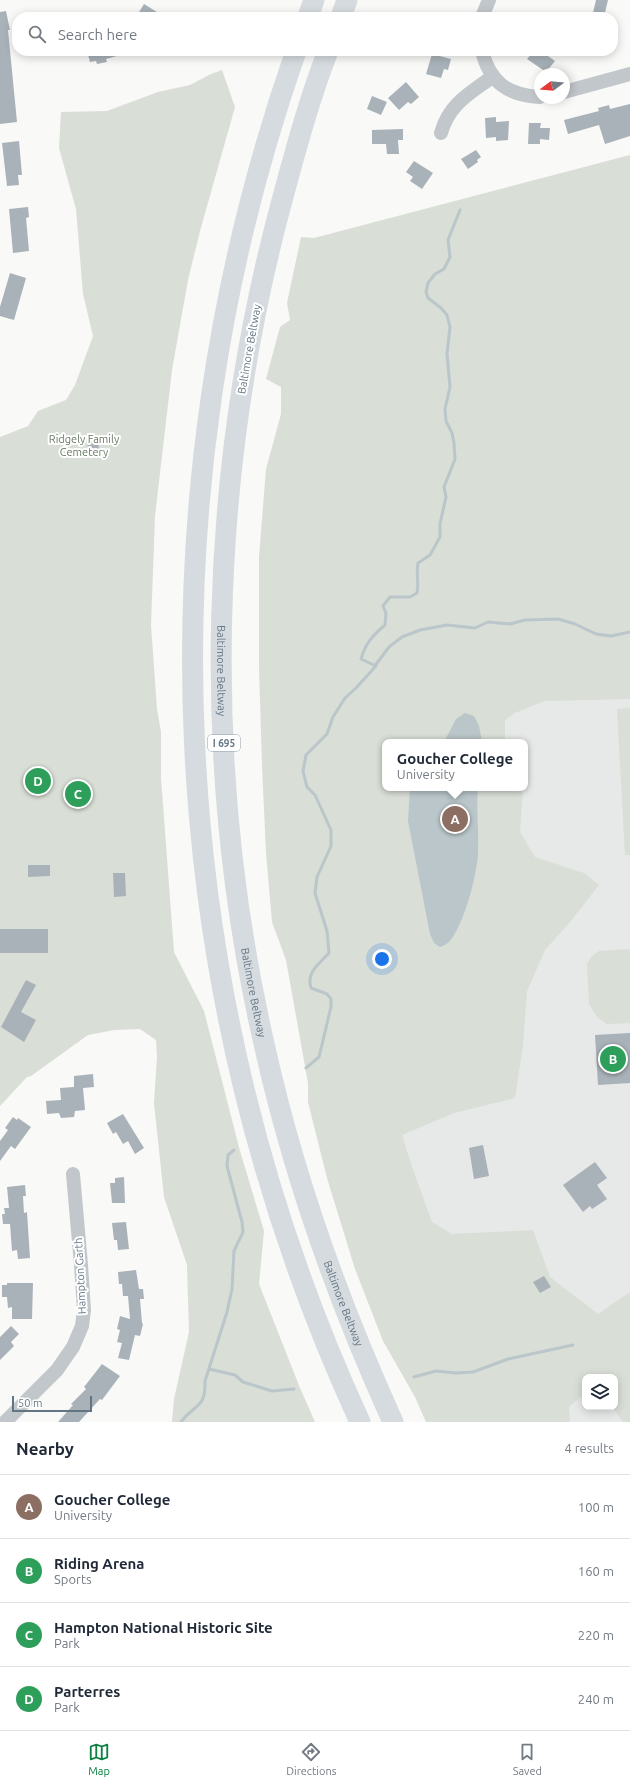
<!DOCTYPE html>
<html lang="en">
<head>
<meta charset="utf-8">
<style>
  body { margin:0; font-family:Ubuntu,sans-serif; background:#f2f2f3; color:#1f2937 }
  .controls { position:absolute; right:12px; bottom:12px; display:grid; overflow:hidden; border-radius:8px; box-shadow:0 2px 10px #0003 }
  .controls button { width:36px; height:36px; display:grid; place-items:center; padding:0; border:0; border-bottom:1px solid #e0e1e3; background:#fff; color:#1f2937; font:20px sans-serif }
  .compass { position:absolute; left:534px; top:68px; width:36px; height:36px; border-radius:50%; background:#fff; box-shadow:0 2px 10px #0003; rotate:254deg }
  .scale { position:absolute; left:12px; bottom:10px; width:80px; box-sizing:border-box; padding-left:4px; border:2px solid #637583; border-top:0; font-size:11px; line-height:14px; white-space:nowrap; color:#637583; -webkit-text-stroke:3px #fff; paint-order:stroke }
  .you { position:absolute; left:382px; top:959px; width:14px; height:14px; margin:-10px; border:3px solid #fff; border-radius:50%; background:#1a73e8; box-shadow:0 0 0 6px #1a73e833 }
  .badge { display:grid; place-items:center; width:26px; height:26px; border-radius:50%; background:#0b8043; color:#fff; font-size:13px; font-weight:700 }
  .pin { position:absolute; translate:-50% -50%; border:2px solid #fff; box-shadow:0 1px 4px #0006 }
  .popup { position:absolute; left:382px; top:739px; width:146px; height:52px; box-sizing:border-box; display:grid; place-content:center; border-radius:8px; background:#fff; filter:drop-shadow(0 1px 3px #0005); font-size:13px; white-space:nowrap; color:#747a83 }
  .popup b { font-size:15px; color:#1f2937 }
  .popup::after { content:''; position:absolute; left:50%; top:100%; margin-left:-8px; border:8px solid transparent; border-top-color:#fff }
  .list { margin:0; padding:0; list-style:none }
  h2 { display:flex; justify-content:space-between; align-items:center; height:52px; margin:0; padding:0 16px; font-size:17px }
  h2 small { font-size:13px; font-weight:400; color:#747a83 }
  .list li { display:grid; grid-template-columns:26px 1fr auto; gap:12px; align-items:center; box-sizing:border-box; height:64px; padding:0 16px; border-top:1px solid #e0e1e3 }
  .list b { display:block; font-size:15px; white-space:nowrap }
  .list p { margin:0; font-size:13px; white-space:nowrap; color:#747a83 }
  .list em { font-size:13px; font-style:normal; color:#747a83 }
  .icon { flex:none; width:22px; height:22px; fill:none; stroke:currentColor; stroke-width:2; stroke-linecap:round; stroke-linejoin:round }
  .map { position:relative; flex:none; width:630px; height:1422px; overflow:hidden }
  .search { position:absolute; background:#fff; box-shadow:0 2px 10px #0003; left:12px; right:12px; top:12px; height:44px; display:flex; align-items:center; gap:10px; box-sizing:border-box; padding:0 14px; border-radius:16px; color:#747a83; font-size:15px }
  .sheet { height:308px; background:#fff }
  nav { display:flex; justify-content:space-around; align-items:center; box-sizing:border-box; height:56px; border-top:1px solid #e0e1e3; background:#fff; font-size:11px; color:#747a83 }
  nav a { display:grid; justify-items:center; gap:2px }
  nav .on { color:#0b8043 }
  .map>svg:first-child { display:block }
</style>
</head>
<body>
<div class="map">
<svg width="630" height="1422" viewBox="0 0 630 1422">
  <rect width="100%" height="100%" fill="#f9f9f7"/>
  <path fill="#e7e8e8" fill-rule="evenodd" d="M630,155V1422H444L289,928ZM385,742H525V788H385ZM585,1377H615V1407H585Z"/>
  <path fill="#d9ded6" d="M222,70L235,107L200,231L188,280L172,370L155,516L151,625L157,709L161,732V778L174,952L204,1011L240,1151L264,1231L259,1284L300,1388L315,1422H172L174,1399L189,1332L187,1265L164,1197L154,1103L157,1057L156,1040L140,1029L114,1030L88,1035L31,1076L27,1077L0,1106V437L28,426L38,411L66,400L75,385L93,336L83,294L76,209L59,148L61,112L107,111L158,92L190,85L211,74Z
    M630,155V699L545,701L515,713L505,720V742H385V788H523L520,832L535,857L584,873L599,885L570,922L545,950L527,991L523,1045L515,1098L454,1113L402,1135L412,1167L432,1222L452,1234L533,1230L550,1277L598,1314L630,1292V1422H623L612,1407H615V1377H585V1393L569,1407L570,1422H426L415,1397L383,1341L355,1269L327,1178L308,1102V1083L286,960L272,922L266,853L262,766L259,668V557L266,469L281,414V387L266,379L280,327L290,320L287,303L301,237L314,238Z
    M630,708V855H625L617,709Z
    M630,949V1023L607,1024L597,1017L589,1004L587,964L591,957L599,951Z"/>
  <path fill="#bac6ca" d="M465,713L474,716L479,726L482,742H444L456,719Z
    M410,788H478C476,810 479,831 478,853C477,875 465,920 452,938C449,943 445,945 440,947L434,943L430,934L408,821Z"/>
  <g fill="none" stroke-linecap="round" stroke-linejoin="round">
    <path stroke="#bac6ca" stroke-width="3" d="M374,667L389,647L402,637L420,630L447,625L475,628L488,622L510,624L525,620L558,619L575,624L596,634L611,636L630,632
      M306,1068L319,1057L331,1007V999L327,994L311,988C306,972 319,964 329,953L327,931L315,893L317,877L331,846V830L315,795L307,787L303,771L306,755L327,734L333,717L345,698L356,688L376,666L361,659C365,644 373,635 385,625L386,613L383,606L390,597H410L417,593C419,583 416,573 418,563L430,555L440,537V524L446,497L444,487L455,459L454,443L452,433L446,421L445,409L450,387L447,354L450,327L447,315L441,308L428,298L426,292L428,283L435,274L444,269L450,257L448,240L460,210
      M209,1369L235,1375L243,1382L272,1391L294,1389
      M414,1377L436,1371L456,1373L473,1372L508,1359L573,1345
      M181,1422C194,1404 206,1409 205,1381L227,1312L232,1289L234,1251L243,1232L242,1222L227,1166L228,1155L234,1150"/>
  </g>
  <path fill="#a9b2b9" d="M596,0H608L604,17H592Z
    M144,4L165,17H136Z
    M6,11L10,30H8L17,122L0,124V12Z
    M87,51H124V54L106,59L107,62L97,64L96,61L90,62Z
    M534,51H541L555,61L546,72L527,59Z
    M432,54L451,59L448,70L444,69L441,78L426,74Z
    M406,82L419,97L411,104L408,102L399,110L388,98Z
    M372,96L387,102L381,115L367,109Z
    M630,104V136L605,144L599,125L568,134L564,120L599,111L598,108L609,105L610,109Z
    M496,117V122L509,121L508,140L496,141V137L486,138L485,118Z
    M529,123H541L540,128H550L549,140L540,139V144H528Z
    M403,129V140H398L399,154H387L386,144H372V130Z
    M19,141L22,175H18L19,185L7,186L2,143Z
    M476,150L481,157L477,160L478,162L468,169L461,159Z
    M414,161L433,173L422,189L410,181L413,177L406,172Z
    M28,207L29,217L26,218L29,251L13,253L9,209Z
    M10,273L26,278L14,320L0,316V307Z
    M98,439L99,450L88,451L87,440Z
    M28,865H50V876L28,877Z
    M113,873H125L126,896L114,897Z
    M0,929H48V953H0Z
    M26,980L36,985L21,1012L36,1020L24,1042L1,1027Z
    M630,1033V1083L598,1085L595,1035Z
    M93,1074L94,1087L83,1088L85,1110L75,1111L74,1117L61,1118L59,1113L47,1114L46,1101L61,1100L60,1088L74,1087V1076Z
    M123,1114L144,1148L135,1154L128,1141L123,1144L116,1132L113,1134L107,1123Z
    M13,1117L17,1120L18,1118L31,1127L15,1149L11,1146L0,1161V1141L8,1130L5,1128Z
    M483,1145L489,1176L474,1179L469,1148Z
    M595,1162L607,1178L597,1185L607,1199L592,1209L590,1206L583,1212L563,1185Z
    M124,1177L125,1203H112L110,1183H115V1178Z
    M25,1185L26,1196H23L24,1213L27,1212L30,1258L18,1259L17,1250L12,1251L10,1224H3L2,1214H5L4,1208H9L7,1187Z
    M126,1222L129,1249L118,1250L117,1240H114L112,1223Z
    M136,1270L139,1289H143L144,1299H140L142,1323L143,1324L140,1336L135,1335L129,1360L118,1358L122,1343L117,1342L120,1330L117,1329L120,1316L130,1319L128,1296H123L122,1284H119L118,1272Z
    M544,1276L551,1287L540,1293L533,1282Z
    M7,1283H33L32,1319H12V1307L8,1308L7,1297H2V1285H7Z
    M11,1326L19,1334L11,1342L14,1346L0,1360V1337Z
    M102,1364L120,1376L102,1400L100,1399L79,1422H58L73,1405L71,1404L86,1389L84,1387Z"/>
  <g fill="none" stroke-linecap="round" stroke-linejoin="round">
    <path stroke="#c2c7cb" stroke-width="14" d="M482,17L489,0
      M482,51C490,83 508,95 540,97
      M564,92L630,74
      M441,133C449,104 469,94 492,77
      M5,1422L57,1370L73,1347L82,1326L84,1310L81,1265L73,1174"/>
    <g stroke="#d6dbdf" stroke-width="21">
      <path d="M308,17L314,0"/>
      <path d="M341,17L347,0"/>
      <path d="M296,51C139,500 161,990 360,1422"/>
      <path id="s1" d="M328,51C310,97 297,145 284,193C208,470 200,768 265,1048C294,1178 338,1301 393,1422"/>
    </g>
  </g>
  <g text-anchor="middle" dominant-baseline="central" stroke-width="4" stroke-linejoin="round" paint-order="stroke">
    <rect fill="#fff" stroke="#929ea8" stroke-width="1" x="208" y="735" width="32" height="16" rx="3"/>
    <g font-size="10" font-weight="bold" fill="#637583">
      <text x="224" y="743">I 695</text>
    </g>
    <g font-size="11" fill="#637583" stroke="#fff">
      <text transform="translate(249 349) rotate(-80)">Baltimore Beltway</text>
      <text stroke="none"><textPath href="#s1" startOffset="632">Baltimore Beltway</textPath></text>
      <text stroke="none"><textPath href="#s1" startOffset="956">Baltimore Beltway</textPath></text>
      <text transform="translate(80 1276) rotate(-93)">Hampton Garth</text>
      <text stroke="none"><textPath href="#s1" startOffset="1280">Baltimore Beltway</textPath></text>
    </g>
    <g font-size="11" fill="#677a62" stroke="#fff">
      <text x="84" y="439">Ridgely Family<tspan x="84" dy="13">Cemetery</tspan></text>
    </g>
  </g>
</svg>
<div class="controls">
<button><svg class="icon" aria-label="layers" viewBox="0 0 24 24"><path d="M12 4l9 5-9 5-9-5zM3 14l9 5 9-5"/></svg></button>
</div>
<svg class="compass" viewBox="-18 -18 36 36"><path d="M0-13l5 13h-10z" fill="#e53935"/><path d="M0 13l5-13h-10z" fill="#747a83"/></svg>
<div class="scale">50 m</div>
<div class="you"></div>
<div class="pin badge" style="left:455px;top:819px;background:#8d6e63">A</div>
<div class="popup"><b>Goucher College</b>University</div>
<div class="pin badge" style="left:613px;top:1059px;background:#2e9e5b">B</div>
<div class="pin badge" style="left:78px;top:794px;background:#2e9e5b">C</div>
<div class="pin badge" style="left:38px;top:781px;background:#2e9e5b">D</div>
<div class="search"><svg class="icon" aria-label="search" viewBox="0 0 24 24"><circle cx="10" cy="10" r="6"/><path d="M15 15l6 6"/></svg>Search here</div>
</div>
<section class="sheet">
<h2>Nearby<small>4 results</small></h2>
<ul class="list">
<li><span class="badge" style="background:#8d6e63">A</span><div><b>Goucher College</b><p>University</p></div><em>100 m</em></li>
<li><span class="badge" style="background:#2e9e5b">B</span><div><b>Riding Arena</b><p>Sports</p></div><em>160 m</em></li>
<li><span class="badge" style="background:#2e9e5b">C</span><div><b>Hampton National Historic Site</b><p>Park</p></div><em>220 m</em></li>
<li><span class="badge" style="background:#2e9e5b">D</span><div><b>Parterres</b><p>Park</p></div><em>240 m</em></li>
</ul>
</section>
<nav>
<a class="on"><svg class="icon" aria-label="map" viewBox="0 0 24 24"><path d="M3 6l6-2 6 2 6-2v14l-6 2-6-2-6 2zM9 4v14M15 6v14"/></svg>Map</a>
<a><svg class="icon" aria-label="directions" viewBox="0 0 24 24"><path d="M12 3l9 9-9 9-9-9zM9 14v-3h6M13 9l2 2-2 2"/></svg>Directions</a>
<a><svg class="icon" aria-label="saved" viewBox="0 0 24 24"><path d="M7 4h10v16l-5-4-5 4z"/></svg>Saved</a>
</nav>
</body>
</html>
